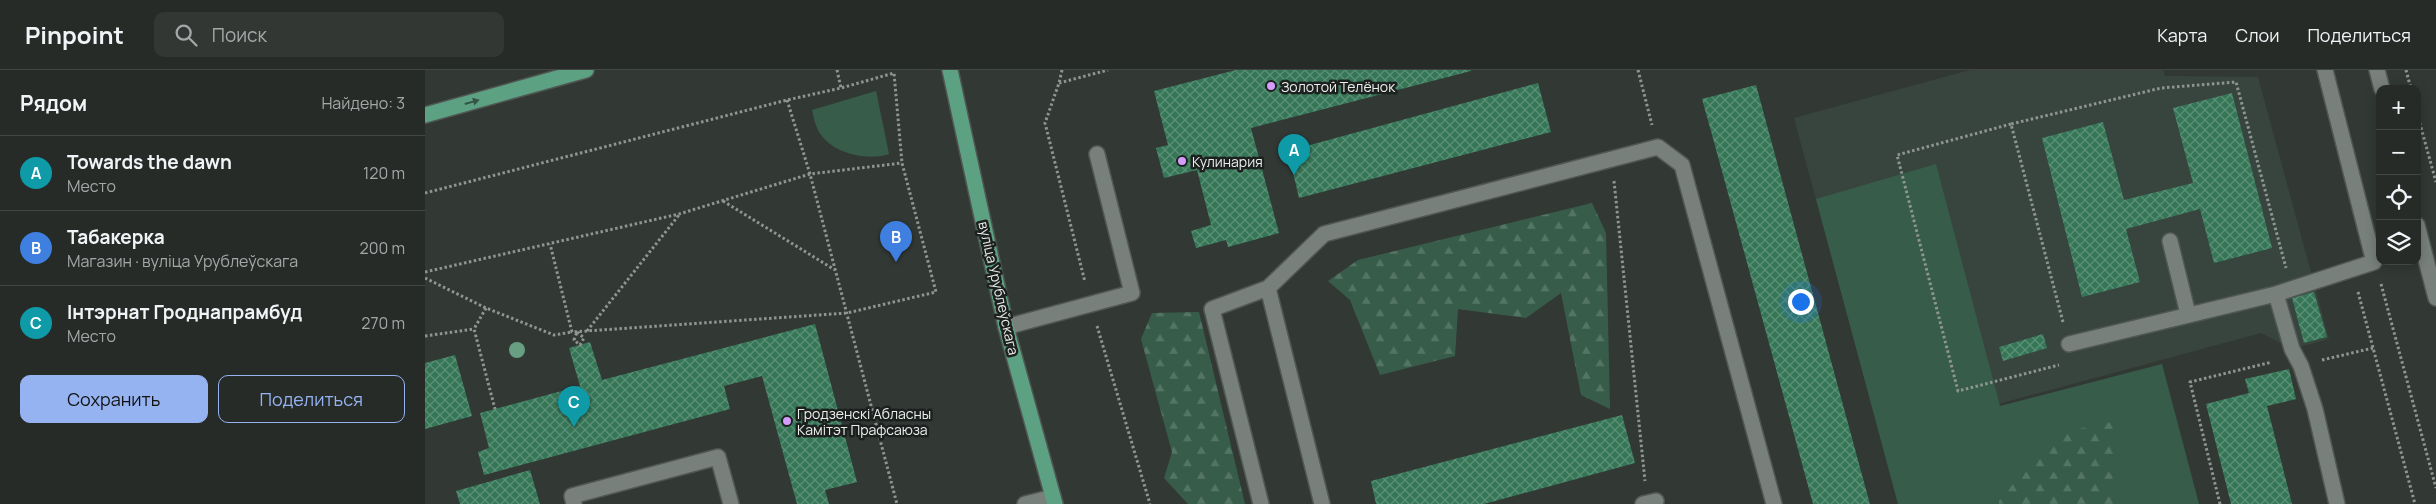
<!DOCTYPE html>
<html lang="ru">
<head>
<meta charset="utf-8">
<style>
  body { margin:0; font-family:Manrope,sans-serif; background:#323734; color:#f1f3f6 }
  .controls { position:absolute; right:15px; top:15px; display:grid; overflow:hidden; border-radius:10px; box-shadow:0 2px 12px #0003 }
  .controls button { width:45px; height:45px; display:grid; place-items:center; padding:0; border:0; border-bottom:1px solid #424745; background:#262b28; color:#f1f3f6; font:25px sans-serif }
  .you { position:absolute; left:1375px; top:231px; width:18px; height:18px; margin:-12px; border:4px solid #fff; border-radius:50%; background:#1a73e8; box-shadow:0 0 0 8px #1a73e833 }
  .badge { display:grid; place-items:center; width:32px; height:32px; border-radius:50%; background:#95b2f1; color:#fff; font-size:16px; font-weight:700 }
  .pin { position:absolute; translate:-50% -41px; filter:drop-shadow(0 1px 2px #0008) }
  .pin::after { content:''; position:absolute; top:26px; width:18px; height:15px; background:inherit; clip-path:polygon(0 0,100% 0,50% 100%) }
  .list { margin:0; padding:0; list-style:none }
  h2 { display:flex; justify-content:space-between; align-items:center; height:65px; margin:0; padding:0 20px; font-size:21px }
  h2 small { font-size:16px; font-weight:400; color:#a4a7a8 }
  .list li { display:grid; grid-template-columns:32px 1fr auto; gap:15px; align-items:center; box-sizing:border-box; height:75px; padding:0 20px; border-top:1px solid #424745 }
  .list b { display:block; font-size:19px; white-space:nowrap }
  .list p { margin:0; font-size:16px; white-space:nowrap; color:#a4a7a8 }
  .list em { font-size:16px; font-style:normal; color:#a4a7a8 }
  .actions { display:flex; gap:10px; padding:15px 20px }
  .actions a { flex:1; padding:11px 0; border:1px solid #95b2f1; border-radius:10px; text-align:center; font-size:18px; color:#95b2f1 }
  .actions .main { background:#95b2f1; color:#111 }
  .icon { flex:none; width:28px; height:28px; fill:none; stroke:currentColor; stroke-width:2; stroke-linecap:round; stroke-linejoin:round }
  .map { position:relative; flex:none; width:2011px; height:434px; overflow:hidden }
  header { display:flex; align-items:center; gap:30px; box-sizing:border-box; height:70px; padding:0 25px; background:#262b28; border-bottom:1px solid #424745 }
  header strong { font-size:24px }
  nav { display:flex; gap:28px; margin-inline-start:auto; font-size:18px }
  .search { width:350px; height:45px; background:#323734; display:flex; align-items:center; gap:12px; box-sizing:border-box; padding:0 18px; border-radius:10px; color:#a4a7a8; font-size:19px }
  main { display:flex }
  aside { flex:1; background:#262b28 }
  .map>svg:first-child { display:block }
</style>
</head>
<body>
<header>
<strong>Pinpoint</strong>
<div class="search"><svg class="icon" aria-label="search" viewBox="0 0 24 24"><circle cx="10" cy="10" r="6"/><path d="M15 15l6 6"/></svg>Поиск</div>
<nav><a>Карта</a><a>Слои</a><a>Поделиться</a></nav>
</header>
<main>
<aside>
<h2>Рядом<small>Найдено: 3</small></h2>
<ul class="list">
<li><span class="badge" style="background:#0f9aa8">A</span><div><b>Towards the dawn</b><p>Место</p></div><em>120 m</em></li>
<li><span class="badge" style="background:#3f7fe0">B</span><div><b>Табакерка</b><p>Магазин · вуліца Урублеўскага</p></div><em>200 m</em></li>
<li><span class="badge" style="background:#0f9aa8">C</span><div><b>Інтэрнат Гроднапрамбуд</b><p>Место</p></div><em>270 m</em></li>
</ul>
<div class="actions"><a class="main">Сохранить</a><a>Поделиться</a></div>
</aside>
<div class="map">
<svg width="2011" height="434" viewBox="0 0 2011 434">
  <defs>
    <pattern id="forest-firs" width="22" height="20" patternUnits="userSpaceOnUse" patternTransform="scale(1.25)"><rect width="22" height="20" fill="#375d4a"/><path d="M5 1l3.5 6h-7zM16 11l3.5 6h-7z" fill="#547564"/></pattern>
    <pattern id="building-cross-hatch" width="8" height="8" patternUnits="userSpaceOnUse" patternTransform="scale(1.25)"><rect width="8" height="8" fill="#357657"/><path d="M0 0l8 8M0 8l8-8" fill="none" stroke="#5c9077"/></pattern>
  </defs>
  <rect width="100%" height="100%" fill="#323935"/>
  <path fill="#38453e" d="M1545,0H1738L1740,6L1833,7L1904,269L1867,279L1836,263L1455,366L1369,48Z"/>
  <path fill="#375d4a" d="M451,21L464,84C444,91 410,84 397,66C391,59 389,49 387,40Z
    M1511,94L1575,336L1737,294L1774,434H1473L1391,129Z"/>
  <path fill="url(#forest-firs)" d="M1167,133L1181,163L1185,339L1156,325L1136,223L1101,248L1033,239L1030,286L955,305L925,230L903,211L933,190Z
    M774,242L820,434H763L739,408L747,382L716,269L727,243Z
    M1693,350L1691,428L1697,434H1574V431L1628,365Z"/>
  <path fill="url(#building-cross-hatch)" d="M811,0H1046V1L826,58L854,163L803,177L801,170L771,178L766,161L786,155L772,100L739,108L731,78L743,75L729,21Z
    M1113,13L1126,62L874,128L863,81Z
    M1331,15L1440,416L1445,434H1388L1289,72L1277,29Z
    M1807,23L1847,178L1789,193L1775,139L1701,159L1715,212L1657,227L1617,68L1678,52L1699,130L1768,113L1748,38Z
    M1889,222L1902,267L1879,273L1867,228Z
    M390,254L432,412L400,420L404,434H372L337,306L299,316L305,339L59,405L53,382L64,378L55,343L155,316L144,278L165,272L177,310Z
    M1618,264L1622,278L1578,291L1574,277Z
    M30,285L47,346L0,359V293Z
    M1864,299L1871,329L1842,336L1867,434H1806L1781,334L1824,323L1820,309Z
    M1197,345L1210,393L1059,434H951L946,411Z
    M105,400L115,434H35L31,421Z"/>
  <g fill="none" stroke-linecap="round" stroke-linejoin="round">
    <g stroke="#505653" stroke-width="18">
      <path id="minor" d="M1952,0L1957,19
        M1992,155L2011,228
        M1745,171L1763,244
        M843,218L897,434
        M1851,224L1949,192L1900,0
        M581,257L707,223L672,84
        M1644,274L1851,224L1867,279L1876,296L1890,339L1912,434
        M149,434L147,426L293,387L306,434
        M600,434L628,427
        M836,434L787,239L843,218L899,164L1233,77L1257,95L1349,434
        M1218,434L1231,431"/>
    </g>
    <g stroke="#505653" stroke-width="18">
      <path id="major" d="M525,0L581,257L630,434
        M0,45L161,0"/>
    </g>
    <path stroke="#8f9592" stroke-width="3" stroke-dasharray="2.5 2.5" stroke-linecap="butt" d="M412,0L416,18
      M637,0L634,13L620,53L660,212
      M1213,0L1227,55
      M1981,0L1986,19
      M634,13L683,0
      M362,30L385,104L472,434
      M1992,43L2011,112
      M1586,54L1472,85L1533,321L1634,295
      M1189,111L1220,411
      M0,123L362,30L416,18L469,3L477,93L511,222L422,243L147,262L125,174
      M298,131L410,200
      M0,202L254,144L385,104L477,93
      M0,208L61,238L129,265L147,262
      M1956,214L2011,418
      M1933,222L1990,434
      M61,238L49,259L70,339
      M1638,252L1586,54L1736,18L1811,12L1861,198
      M672,256L725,434
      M162,261L254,145
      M152,262L159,268L155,275L149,270Z
      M0,266L49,259
      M1897,290L1948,278
      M1795,434L1765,312L1847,292"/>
    <use href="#minor" stroke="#78807b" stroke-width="15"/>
    <use href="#major" stroke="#5ca282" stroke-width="15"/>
  </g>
  <circle fill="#689f83" cx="92" cy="280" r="8"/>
  <defs><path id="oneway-solid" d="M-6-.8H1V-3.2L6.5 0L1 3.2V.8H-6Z" transform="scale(1.25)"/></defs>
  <use fill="#365446" href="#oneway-solid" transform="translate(47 32) rotate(-16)"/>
  <g fill="#d49cfb" stroke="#1c201e" stroke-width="2">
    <circle cx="846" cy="16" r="5"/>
    <circle cx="757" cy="91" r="5"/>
    <circle cx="362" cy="351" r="5"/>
  </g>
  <g text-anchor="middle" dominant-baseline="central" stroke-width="5" stroke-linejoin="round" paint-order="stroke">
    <g font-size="14" fill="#eaefec" stroke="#1c201e" text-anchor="start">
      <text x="856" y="16">Золотой Телёнок</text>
      <text x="767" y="91">Кулинария</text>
      <text x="372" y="343">Гродзенскі Абласны<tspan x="372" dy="16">Камітэт Прафсаюза</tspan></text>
    </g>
    <g font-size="14" fill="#eaefec" stroke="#1c201e">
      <text transform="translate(574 218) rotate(77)">вуліца Урублеўскага</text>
    </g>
  </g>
</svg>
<div class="controls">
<button>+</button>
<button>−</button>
<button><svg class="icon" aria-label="locate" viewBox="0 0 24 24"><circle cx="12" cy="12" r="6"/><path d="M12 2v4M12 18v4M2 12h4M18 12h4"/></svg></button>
<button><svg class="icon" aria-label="layers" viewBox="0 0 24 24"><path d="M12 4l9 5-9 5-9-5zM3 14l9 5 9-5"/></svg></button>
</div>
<div class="you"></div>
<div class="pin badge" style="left:869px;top:105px;background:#0f9aa8">A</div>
<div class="pin badge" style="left:471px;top:192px;background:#3f7fe0">B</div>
<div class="pin badge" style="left:149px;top:357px;background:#0f9aa8">C</div>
</div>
</main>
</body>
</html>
